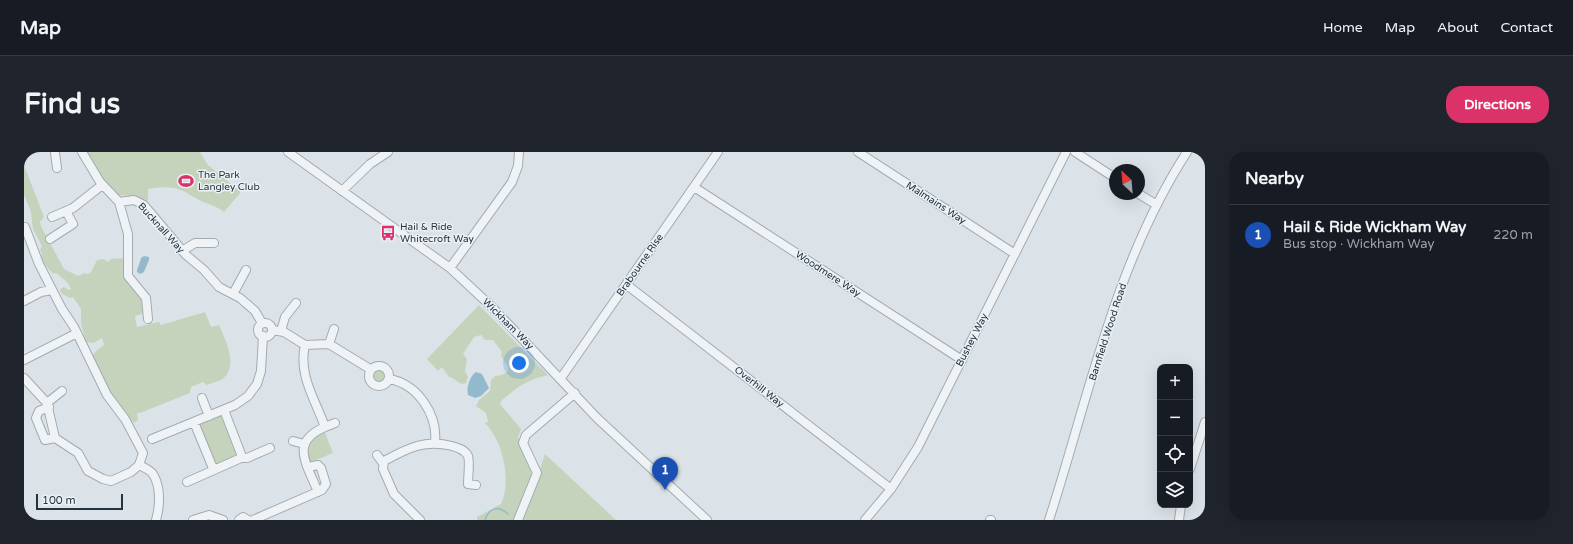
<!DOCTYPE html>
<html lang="en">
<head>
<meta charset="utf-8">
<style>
  body { margin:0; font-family:"Varela Round",sans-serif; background:#20242c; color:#f1f3f6 }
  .controls { position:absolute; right:12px; bottom:12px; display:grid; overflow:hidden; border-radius:8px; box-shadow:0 4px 16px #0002 }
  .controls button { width:36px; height:36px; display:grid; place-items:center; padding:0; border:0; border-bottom:1px solid #363941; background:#171b24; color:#f1f3f6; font:20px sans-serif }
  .compass { position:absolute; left:1085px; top:12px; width:36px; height:36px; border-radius:50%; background:#171b24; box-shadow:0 4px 16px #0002; rotate:334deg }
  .scale { position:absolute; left:12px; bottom:10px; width:87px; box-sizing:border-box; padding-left:4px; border:2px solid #243340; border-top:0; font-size:11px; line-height:14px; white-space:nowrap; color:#243340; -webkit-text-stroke:3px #ebf1f5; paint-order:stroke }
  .you { position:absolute; left:495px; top:211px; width:14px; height:14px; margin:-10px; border:3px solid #fff; border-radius:50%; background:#1a73e8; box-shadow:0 0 0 6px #1a73e833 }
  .badge { display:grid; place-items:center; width:26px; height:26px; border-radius:50%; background:#dc326a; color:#fff; font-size:13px; font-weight:700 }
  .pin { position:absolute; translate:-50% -33px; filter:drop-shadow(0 1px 2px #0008) }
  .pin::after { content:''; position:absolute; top:21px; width:14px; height:12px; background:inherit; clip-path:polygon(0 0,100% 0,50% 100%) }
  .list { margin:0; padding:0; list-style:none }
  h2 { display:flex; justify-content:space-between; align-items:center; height:52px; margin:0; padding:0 16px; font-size:17px }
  h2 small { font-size:13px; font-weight:400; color:#9ea1a6 }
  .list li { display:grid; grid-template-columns:26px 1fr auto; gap:12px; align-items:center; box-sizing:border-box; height:60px; padding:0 16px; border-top:1px solid #363941 }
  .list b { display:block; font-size:15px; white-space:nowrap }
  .list p { margin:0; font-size:13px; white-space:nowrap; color:#9ea1a6 }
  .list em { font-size:13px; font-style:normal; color:#9ea1a6 }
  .icon { flex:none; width:22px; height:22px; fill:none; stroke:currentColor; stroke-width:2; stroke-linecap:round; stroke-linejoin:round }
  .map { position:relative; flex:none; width:1181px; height:368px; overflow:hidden; border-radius:16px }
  header { display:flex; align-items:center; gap:24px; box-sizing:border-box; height:56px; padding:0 20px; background:#171b24; border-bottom:1px solid #363941 }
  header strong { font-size:19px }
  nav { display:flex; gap:22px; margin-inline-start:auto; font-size:14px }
  .intro { display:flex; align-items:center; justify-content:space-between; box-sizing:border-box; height:96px; padding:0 24px }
  h1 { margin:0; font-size:28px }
  .button { padding:10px 18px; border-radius:16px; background:#dc326a; color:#fff; font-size:14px; font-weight:700 }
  main { display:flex; gap:24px; padding:0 24px }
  aside { flex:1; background:#171b24; border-radius:16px; box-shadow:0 4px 16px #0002 }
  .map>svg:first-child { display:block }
</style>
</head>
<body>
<header>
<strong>Map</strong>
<nav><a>Home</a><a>Map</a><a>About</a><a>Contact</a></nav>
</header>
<div class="intro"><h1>Find us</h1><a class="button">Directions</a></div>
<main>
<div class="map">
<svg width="1181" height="368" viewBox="0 0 1181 368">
  <rect width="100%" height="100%" fill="#dce3e8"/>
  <path fill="#c6d3bc" d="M61,0H176L184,13L217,40L200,60C193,54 183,52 175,48C169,45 164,41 159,39C149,34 134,35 124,37V48L121,50L109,44L93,43L81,33Z
    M0,13L20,65L16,70L17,74L40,117L54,124L60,121L64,122L67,120L73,108L80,107L84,110L87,107L102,106C101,114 99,120 102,127C107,143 123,137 118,162L111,164L113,175L135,170L137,173L181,160L187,175L195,173C201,187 216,216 197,228C193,230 187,231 183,233L179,230L167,235L166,241L116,261H113L114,268L110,271L87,244L68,204L73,198L80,193L78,186L70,191L62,190L57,172V157L49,145L46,146C42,144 37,143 36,137L40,135L45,138L47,137L43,130L32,121L29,122L17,108L18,102L16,98L18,94L9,77L7,60L0,43Z
    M455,153L524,223C501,229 495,234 477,249L476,252L497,277L494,285L512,321L492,368H453V365L477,352C488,329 479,289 461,271L464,270L462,261L452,254L455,248L466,239L467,228L471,224L478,223L484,219V215L477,204L478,200L469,188H461L457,183L450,185L439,202L443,207L441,219L444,225L442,231C434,234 432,226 425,225L418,215L414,219L403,207Z
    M347 224a8 8 0 1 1 16 0a8 8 0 1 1-16 0Z
    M194,264H199L214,304L194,313L191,312L175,272Z
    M300,278L309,301L285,311L282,303L284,289Z
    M521,302L592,368H499Z"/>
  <path fill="#92b9cc" d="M120,104L125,105V108L120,120L116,122L113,120C113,116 116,111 117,106Z
    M452,220L458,222L465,236L457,244L451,246L444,243C442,236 446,224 452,220Z"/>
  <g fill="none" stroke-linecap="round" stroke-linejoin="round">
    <path stroke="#92b9cc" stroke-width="1.5" d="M461,368C465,356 474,353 484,362"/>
    <g stroke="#a1abb2" stroke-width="10">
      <path id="minor" d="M58,0L76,30L95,50
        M264,0L426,116L469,156L573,266L683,368
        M834,0L991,102
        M1051,0L1091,26
        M31,1L33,16
        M670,35L938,208
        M318,39L346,12L364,0
        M1115,42L1133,53
        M95,50L110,48L120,53L162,103L180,118L195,135L216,146L231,159L238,171
        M95,50L104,82V124L122,146L124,167
        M28,65L49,56L78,33
        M1,75L15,112L38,157L50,175L83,243L101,267L119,301L115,313C119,315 126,318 129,322C137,335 136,354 132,368
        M26,87L49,72L42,59
        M158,99L171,91H190
        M426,116L488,30L494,14L495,0
        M603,133L867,337
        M209,142L222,118
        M0,149L17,140L28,138
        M234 178a7 7 0 1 1 14 0a7 7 0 1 1-14 0Z
        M248,178L260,180L281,193L305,192L346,217
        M257,179L261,165L272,151
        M305,192L310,177
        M281,193C274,223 291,247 301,275C265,290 283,312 294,340
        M0,208L53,181
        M345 224a10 10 0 1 1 20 0a10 10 0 1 1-20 0Z
        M0,226L23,251L31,286L54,301L64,319L79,327L87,329L107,320L115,313
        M537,226L694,0
        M365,227C394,232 414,263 411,291
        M178,246L185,264
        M23,251L38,239
        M25,255L15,259L12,266L21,288L31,286
        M170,270L188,314L191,316
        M301,275L311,271
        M128,287L211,253L224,244L233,232L237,219L239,184
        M269,289L280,292
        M353,303L359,311
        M217,306H223L246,296
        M1166,317L1181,270
        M163,330L217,306V302L200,258
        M169,368L185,363L199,368
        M215,368L219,365L224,368
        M229,368L298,338L302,332L297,316L294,313L284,315
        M396,368L370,342L359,317L360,309C384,296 401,287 428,294C435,296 441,298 444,304C446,310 444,325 444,332L452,333
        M494,368L513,321L499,291L502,283L551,241
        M841,368L867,337L894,295L1042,0
        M966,368H967
        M1025,368C1065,244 1091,111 1163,0
        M1155,368L1157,353"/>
    </g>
    <use href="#minor" stroke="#eff3f6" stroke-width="8"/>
  </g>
  <defs>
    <g id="stadium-bare" transform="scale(1.2)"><path d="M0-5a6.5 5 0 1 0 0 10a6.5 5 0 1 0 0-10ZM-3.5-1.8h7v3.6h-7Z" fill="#dc326a" stroke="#ebf1f5" stroke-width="2.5" paint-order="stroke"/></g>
    <g id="bus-bare" transform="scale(1.2)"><path d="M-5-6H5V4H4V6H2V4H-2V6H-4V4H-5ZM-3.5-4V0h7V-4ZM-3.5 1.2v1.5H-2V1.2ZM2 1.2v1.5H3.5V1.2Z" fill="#dc326a" stroke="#ebf1f5" stroke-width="2.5" paint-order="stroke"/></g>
  </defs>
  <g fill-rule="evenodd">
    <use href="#stadium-bare" x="162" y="29"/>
    <use href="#bus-bare" x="364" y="81"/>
  </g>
  <g text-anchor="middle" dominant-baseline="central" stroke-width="3" stroke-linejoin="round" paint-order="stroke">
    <g font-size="10" fill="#243340" stroke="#ebf1f5" text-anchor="start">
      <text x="174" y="23">The Park<tspan x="174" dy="12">Langley Club</tspan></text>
      <text x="376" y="75">Hail &amp; Ride<tspan x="376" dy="12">Whitecroft Way</tspan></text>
    </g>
    <g font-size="10" fill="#243340" stroke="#ebf1f5">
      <text transform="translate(912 51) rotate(33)">Malmains Way</text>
      <text transform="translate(137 76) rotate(48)">Bucknall Way</text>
      <text transform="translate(616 113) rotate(-55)">Brabourne Rise</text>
      <text transform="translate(804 122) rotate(33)">Woodmere Way</text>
      <text transform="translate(484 172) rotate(45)">Wickham Way</text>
      <text transform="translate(1084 180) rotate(-72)">Barnfield Wood Road</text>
      <text transform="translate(948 188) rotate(-63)">Bushey Way</text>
      <text transform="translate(735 235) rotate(38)">Overhill Way</text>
    </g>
  </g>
</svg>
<div class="controls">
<button>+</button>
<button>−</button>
<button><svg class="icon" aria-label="locate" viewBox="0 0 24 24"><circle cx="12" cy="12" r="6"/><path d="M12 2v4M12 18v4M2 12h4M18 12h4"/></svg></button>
<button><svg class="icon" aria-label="layers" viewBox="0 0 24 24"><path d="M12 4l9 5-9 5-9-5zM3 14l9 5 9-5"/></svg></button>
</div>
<svg class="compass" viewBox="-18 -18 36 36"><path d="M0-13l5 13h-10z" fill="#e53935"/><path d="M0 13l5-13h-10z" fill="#9ea1a6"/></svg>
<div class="scale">100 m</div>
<div class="you"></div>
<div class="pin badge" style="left:641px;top:338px;background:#1a4fb4">1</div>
</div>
<aside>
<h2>Nearby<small></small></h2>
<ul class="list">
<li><span class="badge" style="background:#1a4fb4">1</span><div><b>Hail &amp; Ride Wickham Way</b><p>Bus stop · Wickham Way</p></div><em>220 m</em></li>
</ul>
</aside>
</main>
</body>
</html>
